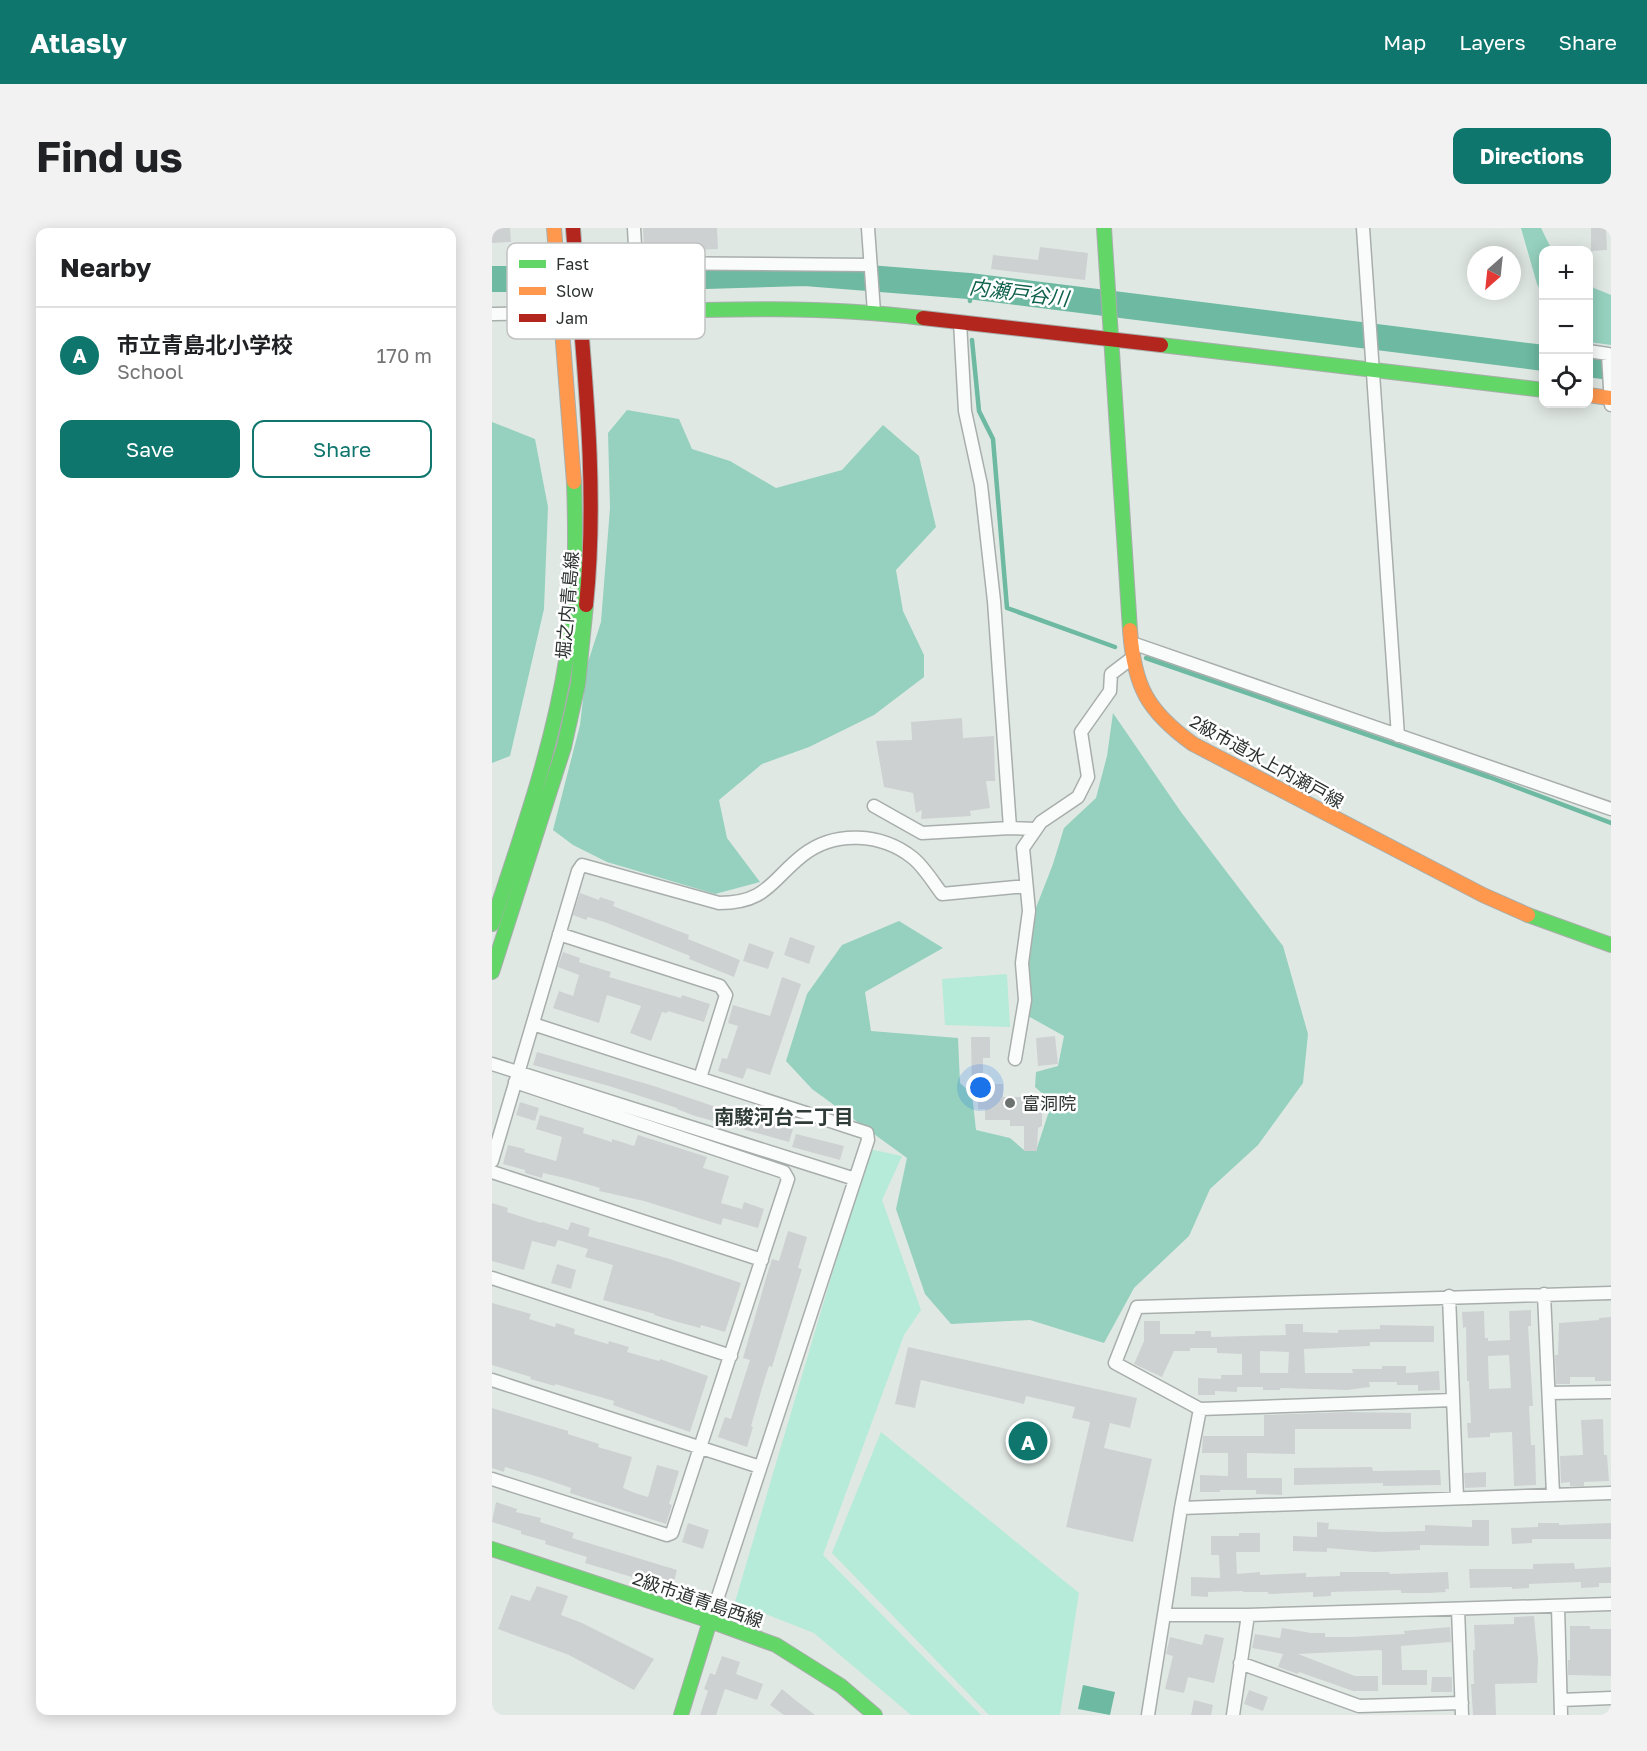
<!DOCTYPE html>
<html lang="en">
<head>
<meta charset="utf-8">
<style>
  body { margin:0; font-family:"Golos Text","Noto Sans JP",sans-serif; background:#f2f2f2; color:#202124 }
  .controls { position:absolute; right:18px; top:18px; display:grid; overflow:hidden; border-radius:12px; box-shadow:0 3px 15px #0003 }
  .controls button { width:54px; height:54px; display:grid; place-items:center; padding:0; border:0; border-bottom:2px solid #e0e0e0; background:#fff; color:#202124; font:30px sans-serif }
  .compass { position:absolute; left:975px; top:18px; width:54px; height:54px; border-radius:50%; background:#fff; box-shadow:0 3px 15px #0003; rotate:207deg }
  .you { position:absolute; left:489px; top:860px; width:21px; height:21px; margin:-15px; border:4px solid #fff; border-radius:50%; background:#1a73e8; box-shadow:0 0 0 9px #1a73e833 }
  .badge { display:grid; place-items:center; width:39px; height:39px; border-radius:50%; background:#0f766e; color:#fff; font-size:20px; font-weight:700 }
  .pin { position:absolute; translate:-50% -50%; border:3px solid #fff; box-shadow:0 2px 6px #0006 }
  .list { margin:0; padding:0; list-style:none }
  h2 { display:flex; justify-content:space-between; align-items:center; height:78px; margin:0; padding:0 24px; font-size:26px }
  h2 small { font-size:20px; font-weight:400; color:#757577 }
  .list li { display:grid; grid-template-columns:39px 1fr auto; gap:18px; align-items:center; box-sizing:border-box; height:96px; padding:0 24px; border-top:2px solid #e0e0e0 }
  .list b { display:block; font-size:22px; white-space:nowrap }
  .list p { margin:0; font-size:20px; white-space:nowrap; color:#757577 }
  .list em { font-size:20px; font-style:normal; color:#757577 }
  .actions { display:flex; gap:12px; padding:18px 24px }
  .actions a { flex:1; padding:14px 0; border:2px solid #0f766e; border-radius:12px; text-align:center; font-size:21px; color:#0f766e }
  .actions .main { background:#0f766e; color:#fff }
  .icon { flex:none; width:33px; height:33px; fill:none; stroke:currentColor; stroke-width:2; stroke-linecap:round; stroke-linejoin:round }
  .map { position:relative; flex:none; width:1119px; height:1487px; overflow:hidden; border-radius:12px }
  header { display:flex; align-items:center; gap:36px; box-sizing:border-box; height:84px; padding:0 30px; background:#0f766e; color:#fff }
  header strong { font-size:28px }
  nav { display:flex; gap:33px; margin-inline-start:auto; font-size:21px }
  .intro { display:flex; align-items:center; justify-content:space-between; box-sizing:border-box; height:144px; padding:0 36px }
  h1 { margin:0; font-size:42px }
  .button { padding:15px 27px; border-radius:12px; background:#0f766e; color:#fff; font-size:21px; font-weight:700 }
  main { display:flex; gap:36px; padding:0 36px }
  aside { flex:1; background:#fff; border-radius:12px; box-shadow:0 3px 15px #0003 }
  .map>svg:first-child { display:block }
</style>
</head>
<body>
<header>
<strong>Atlasly</strong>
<nav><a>Map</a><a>Layers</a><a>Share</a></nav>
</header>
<div class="intro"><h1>Find us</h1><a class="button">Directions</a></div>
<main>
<aside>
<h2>Nearby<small></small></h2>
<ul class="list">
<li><span class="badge">A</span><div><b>市立青島北小学校</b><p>School</p></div><em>170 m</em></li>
</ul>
<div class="actions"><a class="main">Save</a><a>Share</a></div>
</aside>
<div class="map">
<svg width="1119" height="1487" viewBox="0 0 1119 1487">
  <rect width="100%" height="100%" fill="#e0e8e4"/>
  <path fill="#b5ebd8" d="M515,746L518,799L453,797L450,751Z
    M377,921L410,928L390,972L429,1082L412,1107L331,1327L489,1487H419L322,1405L243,1374Z
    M389,1204L587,1365L568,1487H497L340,1325Z"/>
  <path fill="#95d1be" d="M1029,0H1049L1060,22H1052L1051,68L1045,56Z
    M1097,56L1102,60L1119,67V117L1097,114Z
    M135,182L187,191L200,221L238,233L284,260L350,242L391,197L427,228L444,299L404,342L411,383L432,427V449L382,487L317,519L270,536L227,572L235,610L268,654L223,666L115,634L81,617L61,602L88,497L95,437L109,394L118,280L116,205Z
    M0,194L43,211L56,279L52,381L18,528L0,535Z
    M621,485L689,584L791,718L816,806L811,855L766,917L718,961L697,1008L642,1060L612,1115L538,1092L459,1096L433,1066L404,981L415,930L320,861L294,833L315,766L350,717L407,693L451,720L373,764L379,803L466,810L468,855L480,866L484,902L518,910L532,922L545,920L560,874L543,859L544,844L566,838L572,808L527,783L524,731L561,636L572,600L604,570L615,528Z"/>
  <path fill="#6db9a2" d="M591,1457L623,1464L618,1487L586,1481Z"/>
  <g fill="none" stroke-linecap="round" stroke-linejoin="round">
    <path stroke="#6db9a2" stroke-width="4.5" d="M477,58L478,73
      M480,112L487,183L501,211L515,380L623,419
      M654,430L997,549L1119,595"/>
    <path stroke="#6db9a2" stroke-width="26" d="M0,51H114L313,45L477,58L1052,130
      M1096,136L1119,139"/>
  </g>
  <path fill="#ced1d2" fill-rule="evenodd" d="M0,0H18L19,14L0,15Z
    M151,0H225L226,21L201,22V27H173V21L152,22Z
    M1099,0H1114L1115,22L1099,23Z
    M548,19L596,25L593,52L499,41L501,27L546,32Z
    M470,490L471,510L502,508L503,553H494L498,580L478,583L479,588L429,591L430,582L424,585L421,565L392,559L384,513L420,512L419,494Z
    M88,665L107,672L108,669L123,674L121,678L197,707L196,711L248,732L242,749L197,731L198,728L115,695L96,689L94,692L81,687Z
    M298,709L323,718L317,736L292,727Z
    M257,715L282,724L276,741L251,733Z
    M71,724L88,730L87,734L119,744L117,749L189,770L190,767L218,776L212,794L176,783L175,785L170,784L159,813L138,805L149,778L115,767L107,795L61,780L67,763L81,768L87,747L66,739Z
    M290,749L309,756L278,847L255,840L251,851L226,843L230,830L235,831L246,798L236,795L241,777L278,788Z
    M563,808L566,836L546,838L544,810Z
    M479,809H498V830H491V856H511V869H550V898L546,900L545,923H532V898H518V892H493V881H486V862H480Z
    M45,824L162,858L224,879L301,901L297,914L203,888L185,881V880L117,858L41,837Z
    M28,874L47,880L43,893L24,887Z
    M48,887L92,900L91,905L120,914V911L142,918L146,907L215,929L211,940L237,948L229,975L250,981L252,974L272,981L266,1000L231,990L229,997L152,973L107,963L108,960L77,951L51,945L50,950L33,945V942L11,936L16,917L33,921L32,924L64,933L70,909L44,901Z
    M304,906L352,918L348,932L300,919Z
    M0,975L16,980L15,984L49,995L50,994L76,1002L79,994L98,1000L96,1008L178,1031L249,1055L233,1104L209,1097L208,1100L182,1093L162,1087L163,1086L111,1072L121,1037L93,1029L96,1021L66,1012L63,1019L40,1013L32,1042L0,1033Z
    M296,1003L315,1009L306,1040L310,1041L280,1139L277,1138L270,1160L259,1198L261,1199L255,1219L226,1209L233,1189L239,1191L258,1132L251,1130L275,1047L280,1031L287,1033Z
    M65,1036L84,1042L79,1061L59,1055Z
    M0,1075L39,1086L37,1091L63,1099L64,1095L83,1101L82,1106L116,1116L117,1113L137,1119L135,1124L167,1133L168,1131L216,1148L198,1204L121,1177L122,1173L63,1156V1158L38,1151L39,1149L0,1137Z
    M1039,1082V1098H1036L1041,1178H1037L1039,1217H1043L1044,1257L1022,1258L1020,1204L998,1205V1209L976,1210L975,1195H979L977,1153H975L974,1099L971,1100L970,1084L992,1083L993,1110H996V1113L1018,1112L1017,1083ZM1017,1127L1019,1160L997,1161L996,1128Z
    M1119,1089V1153H1103V1149H1078V1156H1064L1063,1127H1066L1067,1095L1107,1092V1090Z
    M652,1093H668V1106H703V1103H719V1109L794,1107L793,1096H811V1104L846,1105V1102L888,1101V1097L942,1098V1114H878V1118L812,1121L813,1145H861L860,1141H890V1138H914V1145L947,1143L948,1162L926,1163V1157H905V1154H877L878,1159L855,1162L788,1160V1162H771V1159H745V1164L723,1163V1167H706V1150L729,1151V1147H750V1126L725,1125V1120H698V1123H682L670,1149L642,1136L652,1113ZM768,1123L797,1124L796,1145H768Z
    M416,1119L645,1170L638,1200L618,1195L612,1220L660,1231L641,1314L574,1299L598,1194L580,1190L583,1179L534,1168L532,1176L429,1152L423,1180L403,1176Z
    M0,1180L76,1203V1206L107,1216L106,1219L140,1229L131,1260L143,1265L156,1269L165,1237L187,1243L177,1276L180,1277L174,1296L78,1265L79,1260L50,1250L13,1239L12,1244L0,1240Z
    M855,1184L919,1185V1201H803V1226L755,1225V1250H790V1267L764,1266V1262H728V1264H708V1247L736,1248V1225H710L711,1208H772V1187Z
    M1111,1191L1112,1227H1115L1117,1253L1092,1254V1258H1078V1254L1069,1255L1068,1228L1091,1227L1089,1192Z
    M880,1239L881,1243L948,1242L949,1257L891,1258V1255L802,1257V1240Z
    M994,1244V1259L973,1260L972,1245Z
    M4,1274L25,1281L24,1284L49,1290L48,1294L82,1305L80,1310L185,1342L180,1361L93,1335L95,1329L53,1316L54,1313L29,1306V1303L0,1294Z
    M980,1292H997V1318L928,1317V1322L881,1324L835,1320V1324L801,1323V1308L825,1309V1294L837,1295L836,1301L892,1304L933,1303V1297L980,1299Z
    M196,1295L217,1302L211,1321L190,1314Z
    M1046,1295H1067V1297L1119,1295V1311H1040V1315L1020,1316L1019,1300L1046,1299Z
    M747,1305H768V1324H744L745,1346L768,1344V1347L814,1345V1349L848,1348V1344H897L898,1346L956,1344L957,1361H953L954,1364L936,1365H909V1362L839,1364V1368L821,1369V1364L776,1366V1364H751V1363L716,1364V1369L699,1368V1349L728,1350L727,1327H719V1308H747Z
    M1082,1335L1083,1341L1119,1339V1355H1107V1359L1089,1360V1354L1037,1356V1360L1020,1361V1359L978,1360L977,1341H1041V1336Z
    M45,1358L76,1368L69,1387L90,1395L162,1431L142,1462L77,1427L6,1401L19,1367L38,1373Z
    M1042,1388L1046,1431L1045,1455L1003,1456L1004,1487H981L979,1456H982L981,1422H983L982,1397L1022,1396V1389Z
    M1078,1398H1098V1401H1119V1448L1076,1447V1432H1078Z
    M958,1399L959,1414L909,1418L910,1442H935V1457H890V1423L888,1422L806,1426L863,1448H886V1463H861L807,1444L806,1446L786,1439L791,1426L760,1420L763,1406L788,1410L790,1400L819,1405H833V1409H858L913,1406L912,1403Z
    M713,1406L732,1410L722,1455L696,1449L692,1465L673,1461L681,1428L674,1426L678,1409L710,1417Z
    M230,1428L248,1434L244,1446L271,1456L265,1472L233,1461L224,1487H208L216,1463L212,1461L218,1445L223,1447Z
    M940,1449H960V1464H939Z
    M290,1461L302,1471L323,1487H292L278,1477Z
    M757,1462L776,1469L771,1483L752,1476Z
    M702,1472L721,1477L719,1487H699Z"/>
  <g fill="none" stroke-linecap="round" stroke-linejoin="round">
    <g stroke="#a8aeab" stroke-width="15">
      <path id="street" d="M142,0L144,35L378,37
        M376,0L382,84
        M871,0L906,508
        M0,86L88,85
        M468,94L473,183L489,257L502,373L518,600
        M1096,123L1116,126L1119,177
        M640,415L1119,581
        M382,578L430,605L518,600L544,601
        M67,706L228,758L234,767L208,850
        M41,796L375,905L376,912L218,1393
        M523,831L533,772L530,735L537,683L531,620L549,594L586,569L596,549L589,504L618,463L619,446L640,430
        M0,836L363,951
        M0,933L86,643L90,637L227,675C275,675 279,652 311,627C343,602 390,605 421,630C432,639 441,654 450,666L534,658
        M0,944L270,1032
        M0,1050L239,1128
        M1052,1066L1061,1266
        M957,1068L965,1270
        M0,1152L268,1239
        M1057,1165L1119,1164
        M708,1181L961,1172
        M0,1251L175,1307L180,1305L296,951L292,944L23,854
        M689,1280L1119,1265
        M1066,1378L1069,1487
        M966,1381L970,1487
        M672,1387H756L1119,1376
        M748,1435L867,1478L970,1475
        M1069,1472L1119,1470
        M656,1487L689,1280L708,1181L623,1135L645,1079L1119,1065
        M741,1487L756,1387"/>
    </g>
    <g stroke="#a8aeab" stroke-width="16">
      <path id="fast" d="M612,0L638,402
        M88,85C202,82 317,76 431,90
        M669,117L1052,162
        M1036,687L1119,717
        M0,696C29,608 61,519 75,427C84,370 84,312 82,254
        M0,744L72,519L86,456L94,377
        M0,1321L218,1393L284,1417L349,1458L383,1487
        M189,1487L218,1393"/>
    </g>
    <g stroke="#a8aeab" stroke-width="16">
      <path id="slow" d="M62,0L82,254
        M1096,167L1118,170
        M638,402C642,458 655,483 701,516L991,667L1036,687"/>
    </g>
    <g stroke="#a8aeab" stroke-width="16">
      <path id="jam" d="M81,0C90,124 107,254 94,377
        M431,90L669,117"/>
    </g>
    <use href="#street" stroke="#fafcfb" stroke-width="12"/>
    <use href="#fast" stroke="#63d668" stroke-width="14"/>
    <use href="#slow" stroke="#ff974d" stroke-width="14"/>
    <use href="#jam" stroke="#b3261e" stroke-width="14"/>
  </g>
  <circle fill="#6c7270" stroke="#fff" stroke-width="2" cx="518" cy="875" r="6"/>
  <g text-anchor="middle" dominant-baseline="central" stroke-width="5" stroke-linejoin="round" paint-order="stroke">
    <g font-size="18" fill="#2d3331" stroke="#fff">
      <text transform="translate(75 377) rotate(-85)">堀之内青島線</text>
      <text transform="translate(775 533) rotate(29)">2級市道水上内瀬戸線</text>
      <text transform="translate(206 1371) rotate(19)">2級市道青島西線</text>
    </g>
    <g font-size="18" fill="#2d3331" stroke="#fff" text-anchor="start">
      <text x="530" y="875">富洞院</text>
    </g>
    <g font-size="20" font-style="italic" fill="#0e614c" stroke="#fff">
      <text transform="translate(527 64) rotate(7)">内瀬戸谷川</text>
    </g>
    <g font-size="20" font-weight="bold" fill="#303c37" stroke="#fff">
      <text x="292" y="888">南駿河台二丁目</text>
    </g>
  </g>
  <rect x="15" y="15" width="198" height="96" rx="9" fill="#fff" stroke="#c0c2c1" stroke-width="1.5"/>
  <rect x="27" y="32" width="27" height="8" fill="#63d668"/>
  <rect x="27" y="59" width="27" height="8" fill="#ff974d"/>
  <rect x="27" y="86" width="27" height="8" fill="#b3261e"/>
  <g font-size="16" fill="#2d3331">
    <text x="64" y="42">Fast</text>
    <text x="64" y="69">Slow</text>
    <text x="64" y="96">Jam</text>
  </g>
</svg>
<div class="controls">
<button>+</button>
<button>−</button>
<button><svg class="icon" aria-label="locate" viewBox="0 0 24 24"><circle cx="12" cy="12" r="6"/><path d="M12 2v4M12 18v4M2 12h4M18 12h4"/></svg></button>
</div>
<svg class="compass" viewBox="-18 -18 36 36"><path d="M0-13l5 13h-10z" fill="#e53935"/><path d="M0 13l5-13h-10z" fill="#757577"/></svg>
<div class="you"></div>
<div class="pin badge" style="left:536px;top:1213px">A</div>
</div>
</main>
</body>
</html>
